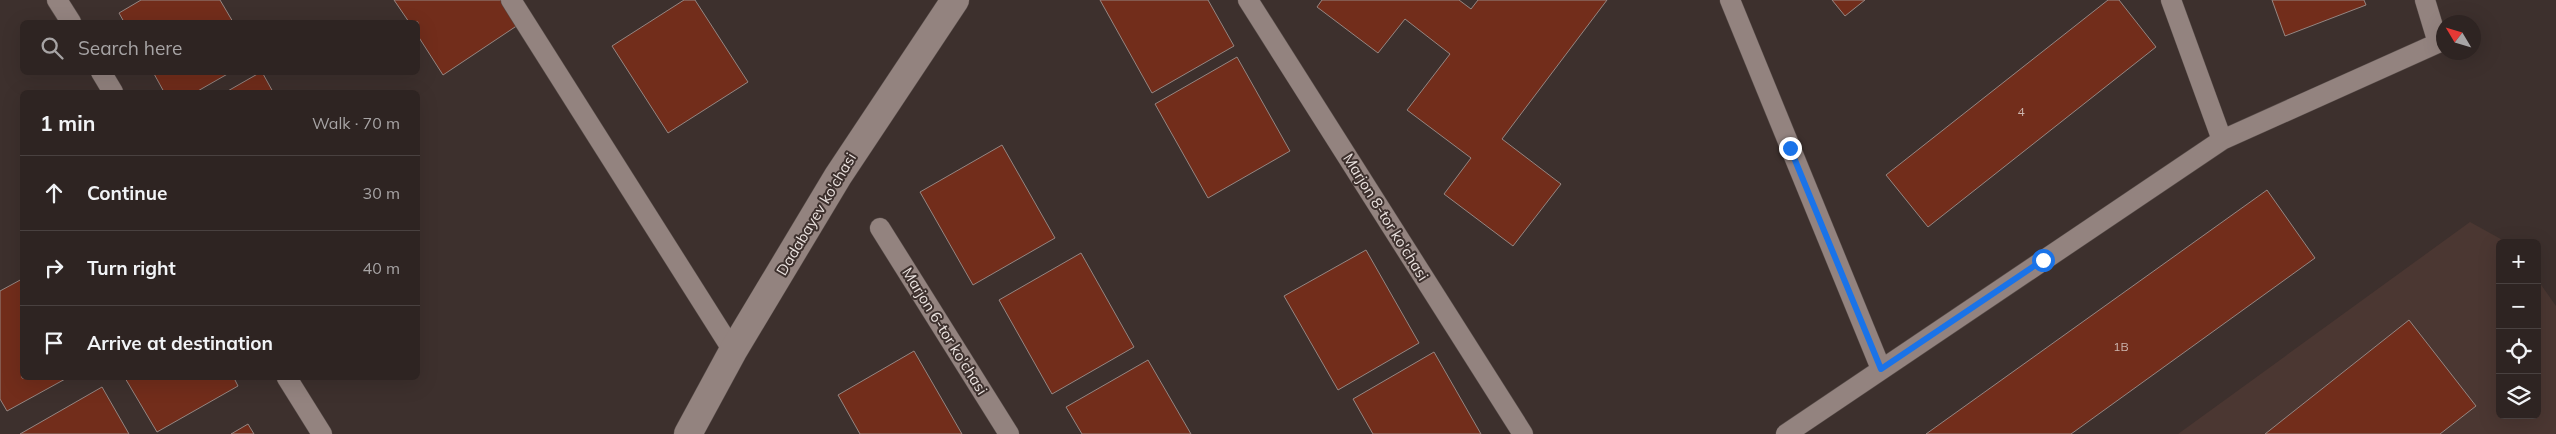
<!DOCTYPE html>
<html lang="en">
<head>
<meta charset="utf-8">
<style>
  body { margin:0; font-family:Mulish,sans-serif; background:#3a302f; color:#f1f3f6 }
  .controls { position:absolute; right:15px; bottom:15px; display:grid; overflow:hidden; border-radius:8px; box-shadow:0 5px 20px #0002 }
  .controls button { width:45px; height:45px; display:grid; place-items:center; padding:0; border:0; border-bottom:1px solid #494140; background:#2e2422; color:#f1f3f6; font:25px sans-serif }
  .compass { position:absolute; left:2436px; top:15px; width:45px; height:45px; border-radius:50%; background:#2e2422; box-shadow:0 5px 20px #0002; rotate:308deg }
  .stop { position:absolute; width:15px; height:15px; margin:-11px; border:4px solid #1a73e8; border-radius:50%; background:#fff }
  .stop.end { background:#1a73e8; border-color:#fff; box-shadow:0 1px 5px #0008 }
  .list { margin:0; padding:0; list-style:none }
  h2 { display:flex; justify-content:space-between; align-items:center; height:65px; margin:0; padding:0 20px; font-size:21px }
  h2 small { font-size:16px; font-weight:400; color:#a7a4a5 }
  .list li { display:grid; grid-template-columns:32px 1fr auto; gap:15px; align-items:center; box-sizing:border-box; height:75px; padding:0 20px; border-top:1px solid #494140 }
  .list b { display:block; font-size:19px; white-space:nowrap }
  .list em { font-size:16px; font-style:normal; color:#a7a4a5 }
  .icon { flex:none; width:28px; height:28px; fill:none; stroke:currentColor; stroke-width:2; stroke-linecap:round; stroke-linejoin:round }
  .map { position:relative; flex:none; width:2556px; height:434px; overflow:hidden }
  .search { position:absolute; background:#2e2422; box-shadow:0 5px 20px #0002; left:20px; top:20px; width:400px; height:55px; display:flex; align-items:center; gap:12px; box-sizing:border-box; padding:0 18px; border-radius:8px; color:#a7a4a5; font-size:19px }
  .panel { position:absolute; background:#2e2422; box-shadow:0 5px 20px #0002; left:20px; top:90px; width:400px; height:290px; border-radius:8px }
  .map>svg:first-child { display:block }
</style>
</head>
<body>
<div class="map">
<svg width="2556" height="434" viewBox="0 0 2556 434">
  <rect width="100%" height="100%" fill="#3d302d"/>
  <path fill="#4b3732" d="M2470,222L2508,243H2500V415H2537V279L2556,306V434H2178Z"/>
  <path fill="#722d1b" stroke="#958682" d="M141,0H220L233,22H124L119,13Z
    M394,0H506L521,23L443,75L418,36V22H409Z
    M684,0H695L748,82L668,133L612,46Z
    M1100,0H1208L1234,46L1152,93Z
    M1322,0H1459L1471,9L1478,0H1607L1502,139L1561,184L1513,246L1444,194L1471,158L1407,110L1450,54L1405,19L1378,53L1317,7Z
    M1832,0H1865L1845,16Z
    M2108,0H2119L2156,47L1928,227L1886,175Z
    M2272,0H2364L2366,5L2285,36Z
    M1237,57L1290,151L1208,198L1155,104Z
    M153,72H231L196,92H164Z
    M262,72L273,92H226L261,72Z
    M1002,145L1055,238L973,285L920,192Z
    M2267,190L2315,258L2071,434H1926Z
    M1366,250L1419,343L1338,390L1284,296Z
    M1081,253L1134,347L1052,394L999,300Z
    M22,279V378H67L7,411L0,399V291Z
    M2409,320L2476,406L2440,434H2265Z
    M914,351L962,434H860L838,395Z
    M1434,352L1481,434H1373L1353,399Z
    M1148,360L1191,434H1082L1066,407Z
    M125,378H234L238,386L157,432Z
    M102,387L129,434H20Z
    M248,424L254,434H231Z"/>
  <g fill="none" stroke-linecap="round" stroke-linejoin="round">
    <g stroke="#584d4a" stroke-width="21">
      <path id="lane" d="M57,0L71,22
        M511,0L733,351
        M1248,0L1523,434
        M1730,0L1881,369
        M2171,0L2222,140
        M101,72L113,92
        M880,228L1009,434
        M287,378L322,434
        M1786,434L2222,140L2438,43L2425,0"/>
    </g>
    <g stroke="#584d4a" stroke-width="29">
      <path id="street" d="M688,434L733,351L838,176L955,0"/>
    </g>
    <use href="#lane" stroke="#93837f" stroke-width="20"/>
    <use href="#street" stroke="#93837f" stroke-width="28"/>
  </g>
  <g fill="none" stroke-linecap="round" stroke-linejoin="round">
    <path stroke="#1a73e8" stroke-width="6" d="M1790,148L1881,369L2043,260"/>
  </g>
  <g text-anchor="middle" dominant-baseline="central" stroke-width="4" stroke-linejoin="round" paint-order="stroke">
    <g font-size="12" fill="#cdb6af">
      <text x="2021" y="111">4</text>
      <text x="2121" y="346">1B</text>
    </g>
    <g font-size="15" fill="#ebe3e0" stroke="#3d302d">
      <text transform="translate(816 214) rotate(-59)">Dadabayev ko'chasi</text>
      <text transform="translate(1386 217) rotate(58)">Marjon 8-tor ko'chasi</text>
      <text transform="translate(945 331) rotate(58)">Marjon 6-tor ko'chasi</text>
    </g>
  </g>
</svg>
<div class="controls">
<button>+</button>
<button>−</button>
<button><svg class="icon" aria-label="locate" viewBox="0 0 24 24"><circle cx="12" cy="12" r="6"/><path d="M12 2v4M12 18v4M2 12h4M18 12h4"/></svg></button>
<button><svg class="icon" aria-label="layers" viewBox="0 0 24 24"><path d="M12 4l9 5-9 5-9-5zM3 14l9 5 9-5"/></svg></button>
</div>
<svg class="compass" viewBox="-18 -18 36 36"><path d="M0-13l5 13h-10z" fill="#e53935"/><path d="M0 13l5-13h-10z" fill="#a7a4a5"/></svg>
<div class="stop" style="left:2043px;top:260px"></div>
<div class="stop end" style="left:1790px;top:148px"></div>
<div class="search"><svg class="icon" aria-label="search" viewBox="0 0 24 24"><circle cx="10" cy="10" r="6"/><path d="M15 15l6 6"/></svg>Search here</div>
<section class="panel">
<h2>1 min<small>Walk · 70 m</small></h2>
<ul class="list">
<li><svg class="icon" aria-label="ahead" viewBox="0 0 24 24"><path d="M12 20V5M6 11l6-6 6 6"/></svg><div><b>Continue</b></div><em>30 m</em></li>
<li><svg class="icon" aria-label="right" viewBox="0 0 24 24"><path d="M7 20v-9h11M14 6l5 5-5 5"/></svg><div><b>Turn right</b></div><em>40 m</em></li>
<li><svg class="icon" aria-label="arrive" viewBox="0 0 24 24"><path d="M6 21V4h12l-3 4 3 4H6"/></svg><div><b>Arrive at destination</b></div></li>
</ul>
</section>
</div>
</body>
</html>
